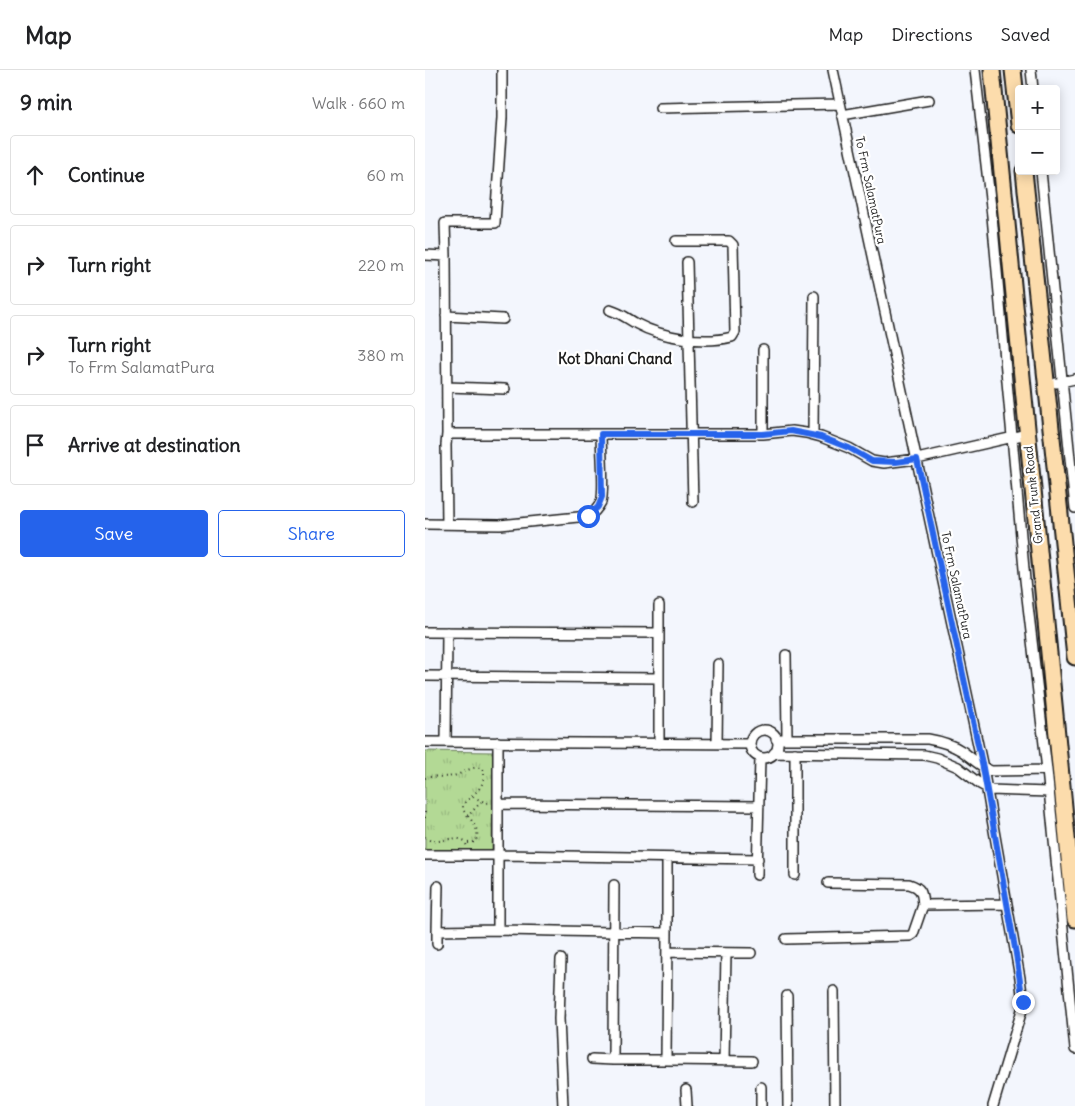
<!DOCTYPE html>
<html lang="en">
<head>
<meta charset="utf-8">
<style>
  body { margin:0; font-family:Delius,sans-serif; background:#f2f2f2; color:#202124 }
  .controls { position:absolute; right:15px; top:15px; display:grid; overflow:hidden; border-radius:5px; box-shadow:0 2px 12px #0003 }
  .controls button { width:45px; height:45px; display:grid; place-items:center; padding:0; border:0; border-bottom:1px solid #e0e0e0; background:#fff; color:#202124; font:25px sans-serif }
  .stop { position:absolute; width:15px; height:15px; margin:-11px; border:4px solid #2563eb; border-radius:50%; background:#fff }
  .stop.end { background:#2563eb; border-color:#fff; box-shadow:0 1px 5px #0008 }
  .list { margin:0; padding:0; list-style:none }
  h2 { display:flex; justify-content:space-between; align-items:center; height:65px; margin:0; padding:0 20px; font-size:21px }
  h2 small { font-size:16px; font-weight:400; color:#757577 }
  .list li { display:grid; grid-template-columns:32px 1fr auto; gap:15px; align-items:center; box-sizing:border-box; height:80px; margin:0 10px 10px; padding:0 10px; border:1px solid #e0e0e0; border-radius:5px }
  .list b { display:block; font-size:19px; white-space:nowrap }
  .list p { margin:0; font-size:16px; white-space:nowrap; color:#757577 }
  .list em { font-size:16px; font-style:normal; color:#757577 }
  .actions { display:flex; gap:10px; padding:15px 20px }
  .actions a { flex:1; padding:11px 0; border:1px solid #2563eb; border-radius:5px; text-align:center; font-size:18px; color:#2563eb }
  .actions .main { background:#2563eb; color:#fff }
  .icon { flex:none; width:28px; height:28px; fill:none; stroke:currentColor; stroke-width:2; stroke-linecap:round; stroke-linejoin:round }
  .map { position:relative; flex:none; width:650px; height:1036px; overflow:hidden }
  header { display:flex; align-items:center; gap:30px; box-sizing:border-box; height:70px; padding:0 25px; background:#fff; border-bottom:1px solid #e0e0e0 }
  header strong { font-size:24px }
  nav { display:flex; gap:28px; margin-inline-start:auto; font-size:18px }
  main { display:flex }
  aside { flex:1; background:#fff }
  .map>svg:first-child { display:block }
</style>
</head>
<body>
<header>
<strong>Map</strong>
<nav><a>Map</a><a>Directions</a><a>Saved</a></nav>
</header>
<main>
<aside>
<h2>9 min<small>Walk · 660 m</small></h2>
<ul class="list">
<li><svg class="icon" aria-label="ahead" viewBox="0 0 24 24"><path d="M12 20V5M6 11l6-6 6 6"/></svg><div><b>Continue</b></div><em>60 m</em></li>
<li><svg class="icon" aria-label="right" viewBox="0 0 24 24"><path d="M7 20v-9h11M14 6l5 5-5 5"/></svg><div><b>Turn right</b></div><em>220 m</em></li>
<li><svg class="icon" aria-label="right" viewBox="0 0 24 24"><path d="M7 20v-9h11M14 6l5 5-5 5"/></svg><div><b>Turn right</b><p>To Frm SalamatPura</p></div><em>380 m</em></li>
<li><svg class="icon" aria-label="arrive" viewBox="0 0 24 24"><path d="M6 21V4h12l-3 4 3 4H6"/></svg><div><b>Arrive at destination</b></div></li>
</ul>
<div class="actions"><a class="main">Save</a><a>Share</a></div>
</aside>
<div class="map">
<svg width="650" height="1036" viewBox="0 0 650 1036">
  <defs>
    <pattern id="grass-tufts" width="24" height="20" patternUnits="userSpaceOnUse" patternTransform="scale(1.25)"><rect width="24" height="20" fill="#b3d995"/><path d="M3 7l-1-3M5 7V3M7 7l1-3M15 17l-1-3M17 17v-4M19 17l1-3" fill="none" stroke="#99ba80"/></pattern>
  </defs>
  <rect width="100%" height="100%" fill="#f3f6fd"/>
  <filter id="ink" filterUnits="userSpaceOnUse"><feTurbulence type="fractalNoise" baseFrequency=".02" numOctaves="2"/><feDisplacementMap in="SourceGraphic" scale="10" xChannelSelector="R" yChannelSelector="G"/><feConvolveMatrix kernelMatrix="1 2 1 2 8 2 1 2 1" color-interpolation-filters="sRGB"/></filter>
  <g filter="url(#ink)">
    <path fill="url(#grass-tufts)" stroke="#687a58" d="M0,681L68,682L67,781H0Z"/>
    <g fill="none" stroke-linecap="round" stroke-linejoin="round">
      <g stroke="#1c1c1c" stroke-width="12">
        <path id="street" d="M408,0L558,698L595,908L598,932L597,940L568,1036
          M550,0L567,146L600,510L622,700L650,979
          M606,0L608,19
          M235,38L415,34
          M417,45L504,30
          M616,101L650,438
          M0,185L21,186L22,364H338L367,361L381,363L396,367L424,378L447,391L459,393L492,389L602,364
          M21,186L20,153H70L77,48V0
          M262,192L268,432
          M185,240C198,244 201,248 212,254C238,268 279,274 307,267L310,262L308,175L304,171H251
          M21,246L78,249
          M631,313L650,309
          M22,317L80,319
          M338,364V280
          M388,365L389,226
          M0,454L75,455L163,446C169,443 173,438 176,432C180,422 176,378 176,365
          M22,454L21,375L22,364
          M0,562L234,563
          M361,585L362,668
          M0,606L234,608
          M325 674a14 14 0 1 1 28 0a14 14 0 1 1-28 0Z
          M351,669H503C515,671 526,674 537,681C547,688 554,696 566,701L622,700
          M0,672L325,674
          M21,672L22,562
          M234,674V535
          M292,674L293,594
          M349,683L499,685L512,688L533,697L555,714L566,720L624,722
          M74,734L334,736
          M0,785H74L333,789
          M332,805L335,688
          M370,805V683
          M403,813L484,814C497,818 497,823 498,835L582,834
          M73,860L242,863L241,990L327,991
          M12,861L13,816
          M242,863V788
          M361,869L485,866L488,864L498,835
          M12,874V861L73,860V672
          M242,882L326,883
          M136,889L134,949L138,1036
          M409,921L410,1036
          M362,926L363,1036
          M167,989L188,990L189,815
          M188,990H241
          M299,991L301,883
          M336,1017V1036
          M261,1020L262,1036"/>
      </g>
      <g stroke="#1c1c1c" stroke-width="19">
        <path id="highway" d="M567,0L650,849
          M588,0L594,55
          M599,101L650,587"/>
      </g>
      <path stroke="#1c1c1c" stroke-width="2" stroke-dasharray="1 4" stroke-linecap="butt" d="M0,708C9,705 19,708 28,706C38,704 48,694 58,699C63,717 47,724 38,735V740L43,746L56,732
        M48,727L64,734
        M0,742V752
        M0,767C11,778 24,763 40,771L42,777
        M43,773L50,772C56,763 49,753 43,746"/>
      <use href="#street" stroke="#fff" stroke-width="9"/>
      <use href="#highway" stroke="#fcdcac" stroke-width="15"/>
    </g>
  </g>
  <g fill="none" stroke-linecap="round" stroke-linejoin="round" filter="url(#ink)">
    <path stroke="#2563eb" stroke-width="6" d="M163,446L173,437L177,427L176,364H338L366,361L396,367L424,378L447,391L471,392L492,389L558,698L591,884L598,932"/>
  </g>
  <g text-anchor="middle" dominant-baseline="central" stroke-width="4.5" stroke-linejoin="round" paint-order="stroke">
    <g font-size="12" fill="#1c1c1c" stroke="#fff">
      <text transform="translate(446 120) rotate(78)">To Frm SalamatPura</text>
      <text transform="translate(608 425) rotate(-96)">Grand Trunk Road</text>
      <text transform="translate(532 515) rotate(78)">To Frm SalamatPura</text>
    </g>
    <g font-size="15" font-weight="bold" fill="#1c1c1c" stroke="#fff">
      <text x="190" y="288">Kot Dhani Chand</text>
    </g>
  </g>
</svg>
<div class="controls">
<button>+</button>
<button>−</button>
</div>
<div class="stop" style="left:163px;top:446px"></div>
<div class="stop end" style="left:598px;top:932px"></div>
</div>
</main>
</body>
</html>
